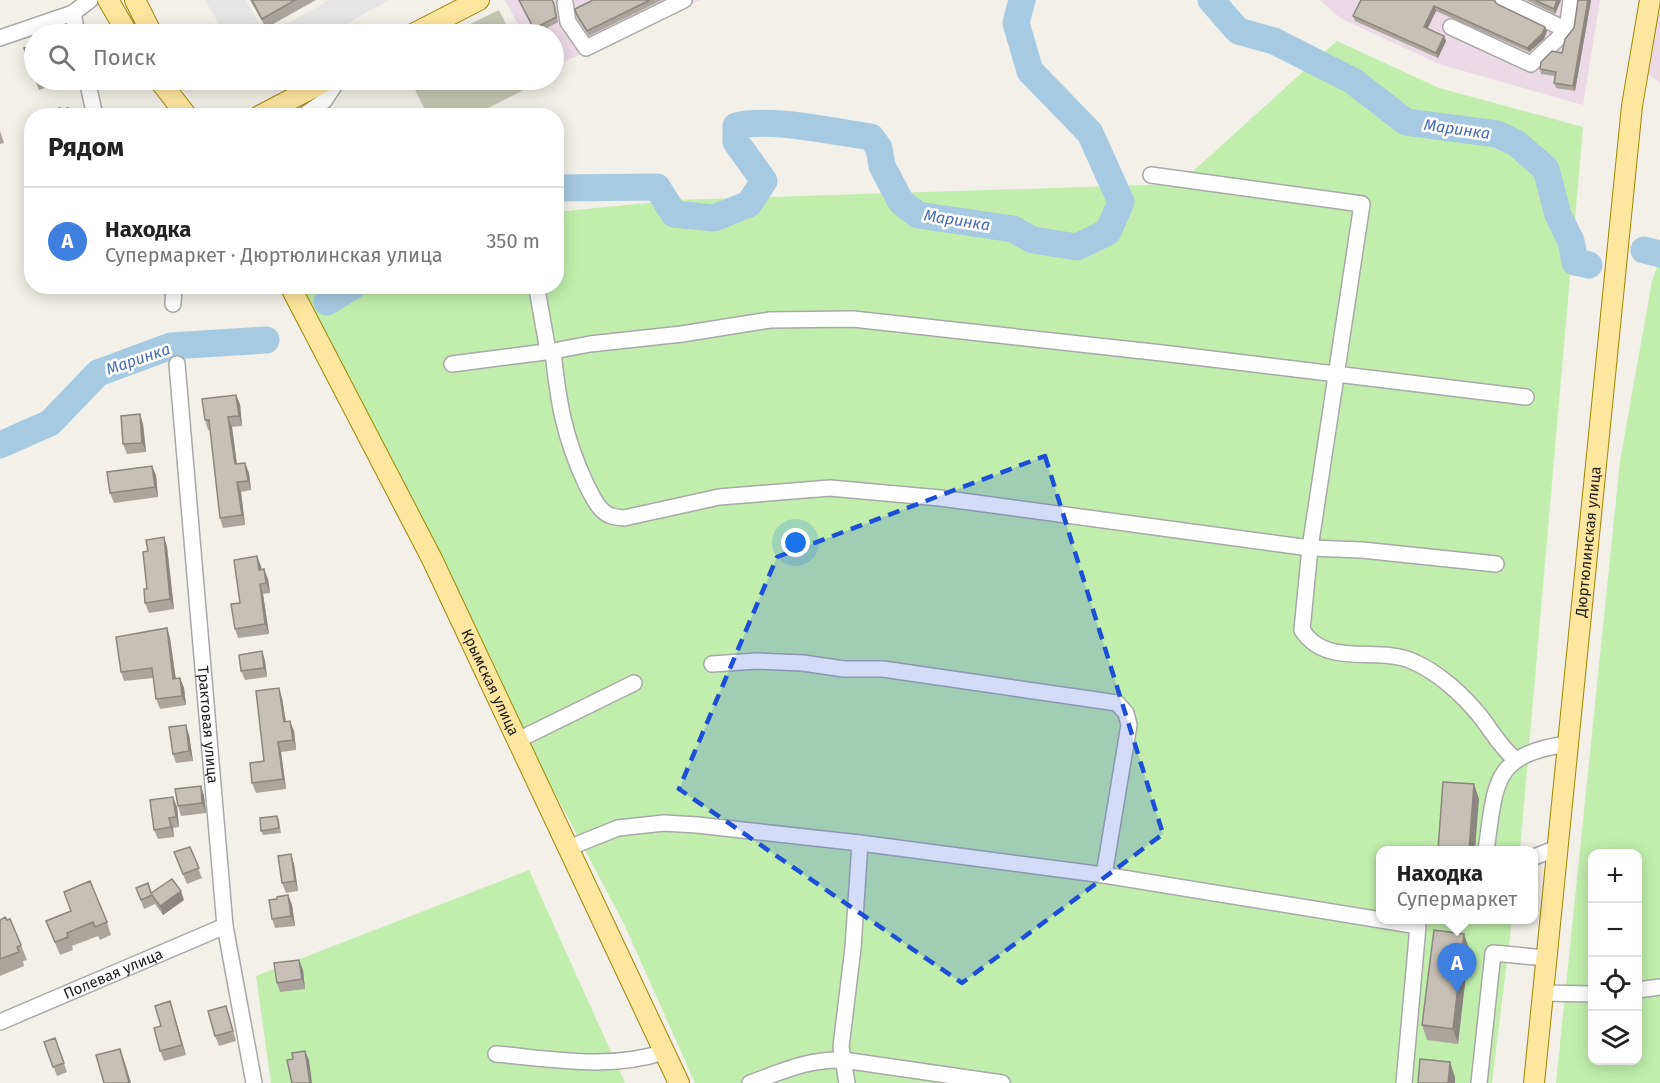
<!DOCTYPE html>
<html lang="ru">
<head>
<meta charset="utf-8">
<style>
  body { margin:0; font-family:"Fira Sans",sans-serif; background:#f6f6f6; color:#222 }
  .controls { position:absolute; right:18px; bottom:18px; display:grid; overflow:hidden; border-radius:12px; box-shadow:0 3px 15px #0003 }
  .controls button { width:54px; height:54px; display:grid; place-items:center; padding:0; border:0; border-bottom:2px solid #e0e0e0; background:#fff; color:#222; font:30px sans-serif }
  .you { position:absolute; left:796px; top:543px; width:21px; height:21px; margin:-15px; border:4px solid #fff; border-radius:50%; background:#1a73e8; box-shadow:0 0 0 9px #1a73e833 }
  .badge { display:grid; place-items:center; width:39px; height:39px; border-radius:50%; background:#db2777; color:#fff; font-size:20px; font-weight:700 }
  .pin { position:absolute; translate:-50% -50px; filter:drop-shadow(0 2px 3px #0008) }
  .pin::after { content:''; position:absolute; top:32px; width:21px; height:18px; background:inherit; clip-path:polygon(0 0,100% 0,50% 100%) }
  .popup { position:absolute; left:1376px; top:846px; width:162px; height:78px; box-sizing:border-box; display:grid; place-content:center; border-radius:12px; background:#fff; filter:drop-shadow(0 2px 4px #0005); font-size:20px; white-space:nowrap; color:#767676 }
  .popup b { font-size:22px; color:#222 }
  .popup::after { content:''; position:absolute; left:50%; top:100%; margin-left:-12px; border:12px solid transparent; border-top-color:#fff }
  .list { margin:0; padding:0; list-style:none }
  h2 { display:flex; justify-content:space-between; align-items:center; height:78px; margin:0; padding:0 24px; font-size:26px }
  h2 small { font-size:20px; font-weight:400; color:#767676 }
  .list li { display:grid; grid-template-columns:39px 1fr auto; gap:18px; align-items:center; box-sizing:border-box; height:108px; padding:0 24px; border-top:2px solid #e0e0e0 }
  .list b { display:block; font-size:22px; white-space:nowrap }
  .list p { margin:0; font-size:20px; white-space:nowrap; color:#767676 }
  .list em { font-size:20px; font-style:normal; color:#767676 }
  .icon { flex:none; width:33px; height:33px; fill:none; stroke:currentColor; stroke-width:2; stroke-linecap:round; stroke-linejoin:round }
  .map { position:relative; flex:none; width:1660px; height:1083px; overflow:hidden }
  .search { position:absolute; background:#fff; box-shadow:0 3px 15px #0003; left:24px; top:24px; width:540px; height:66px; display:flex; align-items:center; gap:15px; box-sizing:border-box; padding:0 21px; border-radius:33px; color:#767676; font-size:22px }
  .panel { position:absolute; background:#fff; box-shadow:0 3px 15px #0003; left:24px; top:108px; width:540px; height:186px; border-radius:24px }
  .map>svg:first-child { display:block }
</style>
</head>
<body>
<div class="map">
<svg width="1660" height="1083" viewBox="0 0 1660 1083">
  <rect width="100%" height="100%" fill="#f2f0e8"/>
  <path fill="#ebd9e5" d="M505,0H700L554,66V34H523Z
    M1320,0H1600L1583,105L1439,64L1340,18Z
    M1660,1V83L1648,74Z"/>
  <path fill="#c4c7b2" d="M499,10L511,34H450Z
    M410,80H534L536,84L474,115L428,116Z"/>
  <path fill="#c1eeac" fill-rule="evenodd" d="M1337,41L1439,88L1583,127L1520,850H1380V920H1512L1492,1083H695L624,924L288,287L556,286L557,212L675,200L1179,184Z
    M1660,258V1083H1556L1620,461L1652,281ZM1592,854H1638V1060H1592Z
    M529,870L625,1083H271L256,976Z"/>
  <path fill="#e5e5e5" d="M205,0H246L265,34H225Z
    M330,0H389L328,34H269Z"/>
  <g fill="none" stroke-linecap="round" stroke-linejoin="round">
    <path stroke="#a6cae1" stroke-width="27" d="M1211,0L1238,31L1274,41L1353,81L1406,122L1497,134L1516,143L1546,169L1558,215L1571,241L1575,262L1589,265
      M556,188L657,187L674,214L714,218L749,204L764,181L736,142V126C770,117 835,132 871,137L879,148L882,166L901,202L918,215L1013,229L1033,240L1077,247L1108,232L1121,202L1090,133L1030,71L1016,23L1022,0
      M1644,250L1660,254
      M327,302L353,286
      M0,445L50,423L98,373L171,346L266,340"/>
    <g stroke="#a8a8a8" stroke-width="18">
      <g id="minor">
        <path d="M1503,0L1567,30L1571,0"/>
        <path d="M565,3L568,22L586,48L684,0"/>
        <path d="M73,13L77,34"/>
        <path d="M1451,27L1531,64L1567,30"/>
        <path d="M0,38L73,13L90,0"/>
        <path d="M87,80L95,116"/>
        <path d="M303,116L324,101L338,80"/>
        <path d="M1151,175L1362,204L1310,548L1302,630C1326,668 1377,646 1412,661C1438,672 1463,695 1480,716C1492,731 1500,747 1515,759"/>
        <path d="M537,289L548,351"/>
        <path d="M173,304L174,286"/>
        <path d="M553,351C558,401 564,437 586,484C591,493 595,504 603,511C609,517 616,517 624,518L719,497L830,488L940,498L1310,548L1362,550L1496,564"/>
        <path id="s1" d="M177,364L225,926L254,1083"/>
        <path d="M452,364L553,351L590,344L682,334L770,320L853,319L1162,353L1526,397"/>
        <path d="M712,664L757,661L803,663L844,669H883L1117,703L1126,713L1129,725L1104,875"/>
        <path d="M518,740L634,683"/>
        <path d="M568,848L618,828L664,823L697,825L860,843L1104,875L1418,926L1404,1083"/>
        <path d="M1486,850C1496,784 1491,755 1567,744"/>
        <path d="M1534,857L1557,848"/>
        <path d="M1638,990L1660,987"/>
        <path d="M1543,993L1592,994"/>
        <path id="s2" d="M0,1022L225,926"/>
        <path d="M496,1054C552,1059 610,1070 664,1052"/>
        <path d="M750,1083C783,1071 808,1059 843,1060L1002,1083"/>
        <path d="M847,1083L841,1047L853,948L860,843"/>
        <path d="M1479,1083L1493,953L1546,958"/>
      </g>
    </g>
    <g stroke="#9e8500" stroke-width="22">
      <g id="major">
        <path d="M108,0L128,34"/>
        <path d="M135,0L152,34"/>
        <path d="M413,34L479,0"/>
        <path d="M159,80L187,116"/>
        <path d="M259,116L328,80"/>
        <path id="s3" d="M290,286L432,559L679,1083"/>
        <path id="s4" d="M1534,1083L1632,106L1650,0"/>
      </g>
    </g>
    <use href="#minor" stroke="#fff" stroke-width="15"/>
    <use href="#major" stroke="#ffe69f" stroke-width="20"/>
  </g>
  <path fill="#aba59d" d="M250,0H316L266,28Z
    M518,0H552L556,9L558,22L536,34Z
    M593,0H662L589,36L577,18L576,13Z
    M1361,0L1497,4L1545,27L1547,31L1544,39L1529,52L1436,11L1427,29L1444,36L1446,41L1438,58L1355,21L1353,16Z
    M1526,0H1561L1555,14Z
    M1578,0H1591L1575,91L1556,88L1554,83L1555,76L1541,74L1540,69L1562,53L1574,28Z
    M35,80H52H50L51,86L39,90Z
    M0,131L4,143L0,144Z
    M240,404L242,426L232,427L237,464L249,473L251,490L241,492L245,525L223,528L220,518L211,430H208L205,420Z
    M143,424L146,452L127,454L123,444Z
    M156,475L158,497L114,503L110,493Z
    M164,537L167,547L174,609L149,613L145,603L147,589L148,551Z
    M261,566V570L264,569L268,579L270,593L263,594L269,634L238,638L235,629L240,603Z
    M167,628L170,638L176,679L180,678L184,688L186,705L160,709L156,699L153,678L124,681L121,672Z
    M262,651L265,661L267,677L245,680L241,671Z
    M282,698L286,721L294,731L296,750L281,752L286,789L256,793L252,783L264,761Z
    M189,735L193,761L176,763L173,754Z
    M201,786L204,796L206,813L181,816L178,806Z
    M177,807L179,827L173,828L174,837L158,839L154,830Z
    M277,816L279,820L281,833L263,835L261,831Z
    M190,847L202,878L187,884L174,852Z
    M291,854L294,864L298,891L286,893L282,883Z
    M136,888L151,893L184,900L163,915L155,904L144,909Z
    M64,892L107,922L111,935L100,940L98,936L72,946L73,950L60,955L46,921L71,911Z
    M288,895L292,905L295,926L275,928L272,919Z
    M0,920L21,945L27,960L23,961L24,966L0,976Z
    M1469,948L1458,1044L1427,1040L1422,1025Z
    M303,970L305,989L280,992L277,983Z
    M170,1001L186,1055L164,1061L160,1051L161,1026Z
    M229,1016L236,1041L219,1046L215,1036Z
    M55,1038L67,1072L57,1076L44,1042Z"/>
  <path fill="#8b867f" d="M1557,0H1561L1555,14L1554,9Z
    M1588,0H1591L1575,91L1573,86Z
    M1434,6L1436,11L1426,32L1424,27Z
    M1545,27L1547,31L1544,39L1529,52L1527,48Z
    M1444,36L1446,41L1438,58L1436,53Z
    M236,395L240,404L242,426L239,416Z
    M140,414L143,424L146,452L142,443Z
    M228,417L232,427L238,474L235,464Z
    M245,463L249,473L251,490L248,481Z
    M152,466L156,475L158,497L155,487Z
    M237,482L241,492L245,525L242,515Z
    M164,537L167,547L174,609L170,599Z
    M257,556L261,566L263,580L259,570Z
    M264,569L268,579L270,593L266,583Z
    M260,584L263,594L269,634L265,624Z
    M167,628L170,638L177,689L173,679Z
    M262,651L265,661L267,677L264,668Z
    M180,678L184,688L186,705L182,696Z
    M279,688L282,698L287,731L284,722Z
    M290,721L294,731L296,750L293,740Z
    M186,725L189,735L193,761L189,751Z
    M278,742L281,752L286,789L283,779Z
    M1474,784L1479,799L1475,850H1469Z
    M201,786L204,796L206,813L202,803Z
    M173,797L177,807L179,827L176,817Z
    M169,818L173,828L174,837L171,827Z
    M291,854L294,864L298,891L295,881Z
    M181,891L184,900L163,915L160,906Z
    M288,895L292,905L295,926L291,916Z
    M1464,934L1469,948L1458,1044L1453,1029Z
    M299,960L303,970L305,989L302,979Z
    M170,1001L173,1011L186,1055L182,1045Z
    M120,1049L125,1063L131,1083H129Z
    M305,1051L309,1060L312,1083H310Z
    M1450,1062L1455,1077V1083H1448Z"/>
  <path fill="#c7c0b6" stroke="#8b867f" stroke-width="1.5" d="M252,0H295L262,19Z
    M519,0H552L554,4L556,17L534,29Z
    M593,0H650L587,31L576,13L575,9Z
    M1361,0H1494L1497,4L1545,27L1542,34L1527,48L1434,6L1424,27L1444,36L1436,53L1353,16Z
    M1535,0H1557L1554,9Z
    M1578,0H1588L1573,86L1554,83L1556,72L1540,69L1541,62L1552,51L1562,53L1565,39L1574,28Z
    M34,45V78L24,48Z
    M60,108L61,110L68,108L71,116H48L47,112Z
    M236,395L239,416L228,417L235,464L245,463L248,481L237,482L242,515L220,518L209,420H205L202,399Z
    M140,414L142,443L123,444L121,416Z
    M152,466L155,487L110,493L107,472Z
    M164,537L170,599L145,603L144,589H147L143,552L148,551L146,540Z
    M257,556L259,570L264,569L266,583L260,584L265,624L235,629L231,604L240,603L234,560Z
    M167,628L173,679L180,678L182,696L156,699L152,668L121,672L116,637Z
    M262,651L264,668L241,671L239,655Z
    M279,688L284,722L290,721L293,740L278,742L283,779L252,783L250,763L264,761L256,691Z
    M186,725L189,751L173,754L169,727Z
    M1443,782L1474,784L1469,850H1438Z
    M201,786L202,803L178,806L175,789Z
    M173,797L176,817L169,818L171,827L154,830L150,800Z
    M277,816L279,828L261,831L260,818Z
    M190,847L199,868L183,874L174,852Z
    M291,854L295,881L282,883L278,856Z
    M172,879L181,891L160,906L152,895L141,900L136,888L148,883L151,893Z
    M90,881L107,922L95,927L93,922L67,933L68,937L55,942L46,921L71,911L64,892Z
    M288,895L291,916L272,919L269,900L277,899V897Z
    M5,917L7,920L10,919L21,945L17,947L19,952L0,959V920Z
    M1434,930L1464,934L1453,1029L1422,1025Z
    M299,960L302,979L277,983L274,963Z
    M170,1001L182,1045L160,1051L154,1028L161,1026L155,1006Z
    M226,1006L233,1031L215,1036L208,1011Z
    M55,1038L64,1063L53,1067L44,1042Z
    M120,1049L129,1083H104L96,1055Z
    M305,1051L310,1083H292L287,1060L293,1059L292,1053Z
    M1420,1059L1450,1062L1448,1083H1418Z"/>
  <path fill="#1d4ed8" fill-opacity="0.2" stroke="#1d4ed8" stroke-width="4.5" stroke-dasharray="12 8" stroke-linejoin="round" d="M1045,456L1163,834L962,983L679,789L777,557Z"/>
  <g text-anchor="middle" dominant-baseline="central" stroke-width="5" stroke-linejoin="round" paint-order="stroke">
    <g font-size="15" fill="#212121" stroke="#fff">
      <text stroke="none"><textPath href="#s4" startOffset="544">Дюртюлинская улица</textPath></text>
      <text stroke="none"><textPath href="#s3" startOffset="444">Крымская улица</textPath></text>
      <text stroke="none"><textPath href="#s1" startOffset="362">Трактовая улица</textPath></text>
      <text stroke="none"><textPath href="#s2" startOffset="123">Полевая улица</textPath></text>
    </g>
    <g font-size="16" font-style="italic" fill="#476cb7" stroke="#fff">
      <text transform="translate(1457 129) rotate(8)">Маринка</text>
      <text transform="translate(957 220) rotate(9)">Маринка</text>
      <text transform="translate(138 359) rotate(-19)">Маринка</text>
    </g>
  </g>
</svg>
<div class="controls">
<button>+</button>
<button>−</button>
<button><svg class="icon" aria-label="locate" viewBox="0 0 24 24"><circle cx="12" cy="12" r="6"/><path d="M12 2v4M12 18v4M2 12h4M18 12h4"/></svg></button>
<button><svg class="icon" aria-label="layers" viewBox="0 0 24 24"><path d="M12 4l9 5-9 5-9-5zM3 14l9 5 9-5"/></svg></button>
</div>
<div class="you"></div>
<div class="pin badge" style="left:1457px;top:993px;background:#3f7fe0">A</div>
<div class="popup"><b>Находка</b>Супермаркет</div>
<div class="search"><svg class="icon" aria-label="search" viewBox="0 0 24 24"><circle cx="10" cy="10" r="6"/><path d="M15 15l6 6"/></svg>Поиск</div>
<section class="panel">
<h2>Рядом<small></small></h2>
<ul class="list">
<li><span class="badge" style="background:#3f7fe0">A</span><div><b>Находка</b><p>Супермаркет · Дюртюлинская улица</p></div><em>350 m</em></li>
</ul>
</section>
</div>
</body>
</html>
